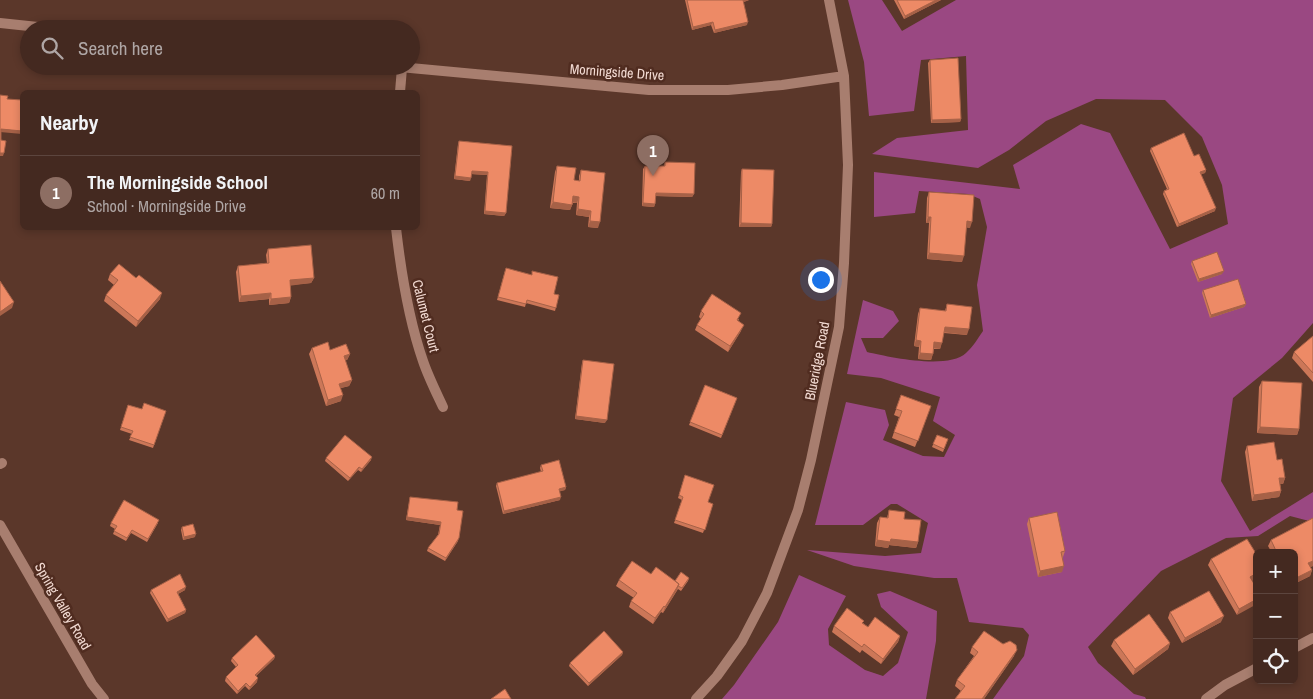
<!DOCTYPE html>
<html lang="en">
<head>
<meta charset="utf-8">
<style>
  body { margin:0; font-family:"Archivo Narrow",sans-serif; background:#4e352d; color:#f1f3f6 }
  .controls { position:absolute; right:15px; bottom:15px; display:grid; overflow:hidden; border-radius:8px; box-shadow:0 2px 8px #0003 }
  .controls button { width:45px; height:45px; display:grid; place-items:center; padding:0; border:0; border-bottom:1px solid #5c453e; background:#442920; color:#f1f3f6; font:25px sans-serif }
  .you { position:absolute; left:820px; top:279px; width:18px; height:18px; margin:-12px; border:4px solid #fff; border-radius:50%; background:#1a73e8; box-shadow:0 0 0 8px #1a73e833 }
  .badge { display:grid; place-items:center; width:32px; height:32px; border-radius:50%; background:#5cc7e7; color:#fff; font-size:16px; font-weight:700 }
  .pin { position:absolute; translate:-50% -41px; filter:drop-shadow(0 1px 2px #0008) }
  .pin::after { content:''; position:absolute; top:26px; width:18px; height:15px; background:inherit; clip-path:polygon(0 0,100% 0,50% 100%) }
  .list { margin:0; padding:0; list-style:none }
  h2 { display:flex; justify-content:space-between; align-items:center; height:65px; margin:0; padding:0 20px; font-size:21px }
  h2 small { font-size:16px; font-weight:400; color:#afa6a5 }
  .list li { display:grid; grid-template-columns:32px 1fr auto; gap:15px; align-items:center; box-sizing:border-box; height:75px; padding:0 20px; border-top:1px solid #5c453e }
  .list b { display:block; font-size:19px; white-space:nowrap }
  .list p { margin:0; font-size:16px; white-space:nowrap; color:#afa6a5 }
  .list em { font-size:16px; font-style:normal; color:#afa6a5 }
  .icon { flex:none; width:28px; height:28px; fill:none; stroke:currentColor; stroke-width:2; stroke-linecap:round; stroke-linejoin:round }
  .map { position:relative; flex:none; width:1313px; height:699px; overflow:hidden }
  .search { position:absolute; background:#442920; box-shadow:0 2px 8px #0003; left:20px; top:20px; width:400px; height:55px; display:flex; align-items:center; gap:12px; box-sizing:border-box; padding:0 18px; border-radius:28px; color:#afa6a5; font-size:19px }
  .panel { position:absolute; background:#442920; box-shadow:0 2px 8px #0003; left:20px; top:90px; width:400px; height:140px; border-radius:8px }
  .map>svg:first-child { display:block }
</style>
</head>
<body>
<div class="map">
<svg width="1313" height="699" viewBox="0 0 1313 699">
  <rect width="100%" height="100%" fill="#5b372a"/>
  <path fill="#9a4882" d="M848,0H882L902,31L956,0H1313V323L1282,358L1233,398L1221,481L1250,531L1313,492V522L1290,516L1258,536L1226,538L1161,571L1088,647L1098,663L1134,694L1145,697L1146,699H993L1024,656L1029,635L1023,628L969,622L957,578H934L854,566L807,550L885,556L921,553L928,523L897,504H891L863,525H815L846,402L885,410L889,425L883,440L923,456L944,457L955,435L933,421L940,397L881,378L847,374L863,300L893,311L899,321L883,338H861L867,352C889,357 948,370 966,353C973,347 978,338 983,331L977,285L987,227L980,199L968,194L919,191L915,213L874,217V172L1020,189L1013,165L1081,124L1110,133L1170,249L1228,224L1222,185L1202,137L1165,100L1096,99L1046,121L1009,150L978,168L872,154L897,138L968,130L966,56L921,60L914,111L869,116L864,62Z
    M799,575L846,596L828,629L829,645L865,670L883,676L898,663L908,632L881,607L877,594L890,591L937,611L936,641L926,699H722L734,685L778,622Z"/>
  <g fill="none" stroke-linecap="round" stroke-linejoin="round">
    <path stroke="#a87e6f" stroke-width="10" d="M0,23L57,29
      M389,66L649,90H728L782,85L844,76
      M400,92L402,68
      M396,228C401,272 408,318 423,361C428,376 436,392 443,407
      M0,464L2,463
      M0,525L92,684L104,699
      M1294,648L1313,638
      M696,699L717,676L742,641L767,593L798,510L811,460L839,327L844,263L848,165L844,76L829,0
      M1206,699L1225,685L1257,668"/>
  </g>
  <path fill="#cc7758" d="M685,0H749L743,2L747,25L714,33L711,25L692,30Z
    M894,0H941L904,19Z
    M930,60L961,119L960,122L931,123L928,63Z
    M459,141L512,146L506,213L504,216L484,214L487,175L471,174L470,181L454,179L458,144Z
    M1151,148L1194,156L1206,170L1205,173L1201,174L1215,211L1177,227L1163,194L1164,191L1167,189L1150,151Z
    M665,162L694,194L692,197L656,196L655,204L654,207L642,206L643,169L645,166H664Z
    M557,166L574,180L579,181V176L581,170L598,228L588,227L589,217L576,215L577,203H573L570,210L550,208L555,172Z
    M742,169L772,224L771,227H739L741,172Z
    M929,192L970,228L966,227L962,262L927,259L929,223H926L927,198Z
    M268,249L314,278L311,283L290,285L291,297L289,303L269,305V299L239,302L236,272L238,266L267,263L266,255Z
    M1192,261L1222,274L1198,282L1191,264Z
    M505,271L554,294L559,295L555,311L526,303L525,307L497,300Z
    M110,274L136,278L160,299L136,327L104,301L106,295L114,285L108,280Z
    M1203,290L1246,304L1244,307L1210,318L1202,293Z
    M947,304L967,335L944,333L940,349H934L931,360L918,359L919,347L914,346L918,314L920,308L945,311Z
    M701,311L739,319L738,321L741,331L728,352L695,330L697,325L701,319L699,317Z
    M1313,336V382L1292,358L1294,352Z
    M312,348L330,350L350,354L347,360H345L352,380L349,386L341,388V401L326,406L309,354Z
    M583,360L605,423L575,419L582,363Z
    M1262,381L1299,429L1297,435L1257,433L1259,387Z
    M705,385L737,398L721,438L689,425Z
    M901,395L931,406L915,447L892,438L899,417L894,415Z
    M128,405L142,409L166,411L153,448L129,440L132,434L120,430Z
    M937,435L948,439L943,452L932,447Z
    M1247,446L1277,460L1285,478L1283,484H1280L1281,491L1279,497L1252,501L1245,452Z
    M326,458L371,460L361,472L358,470L348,481L325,461Z
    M541,465L566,487L565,490L559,491L560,500L503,514L496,486L497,483L541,472L540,468Z
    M685,475L708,502L713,504L703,533L674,523L682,500L678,498Z
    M410,497L457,510L458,541L445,561L427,551L428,548L438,535L440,525L406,520Z
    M889,510L904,519L918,542L916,548L889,545L888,548L875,546L877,523L880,517L887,518Z
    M1029,518L1065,551L1063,557L1062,572L1038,577L1027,524Z
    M1313,518V566L1310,567L1312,570L1310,576L1294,584V553H1272L1268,546L1271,540Z
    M111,523H158L147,542L131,533L126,541L113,534L115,529L110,526Z
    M182,527L195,537L183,540L181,530Z
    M1211,559L1252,581L1237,615L1208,565Z
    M651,574L675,581L689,578L688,581L681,591L678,589L663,613L661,612L653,624L629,607L631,601L634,598L616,586L619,580Z
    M151,590H185L178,594L186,610L185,613L167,622L150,593Z
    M1170,612L1221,622L1182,643L1168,618Z
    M863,623L868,627L900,636L898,642L881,664L862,650L860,653L832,632L834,626Z
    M1114,640L1170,643L1168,649L1133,675L1111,646Z
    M972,647L1014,656L984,699H955L961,691L955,686L957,680L974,656L970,653Z
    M623,652L622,655L588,686L569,666L570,663Z
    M275,656L274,659L256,676L257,682L249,690L245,686L237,694L225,681L226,677L236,667L231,661L232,658Z"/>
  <path fill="#a66147" d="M743,0H749L742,3Z
    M936,0H941L904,19L905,16Z
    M713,22L711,25L692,30L693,27Z
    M748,22L747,25L714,33L715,30Z
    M961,119L960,122L931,123L932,120Z
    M1,129L22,131V134L0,132Z
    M0,153H4L3,156H0Z
    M1206,170L1205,173L1199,175L1200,172Z
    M472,171L488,172L487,175L471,174Z
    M455,176L471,178L470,181L454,179Z
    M656,193L694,194L692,197L655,196Z
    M573,196L579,197L577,203L571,202Z
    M553,202L572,205L570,210L550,208Z
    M643,203L655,204L654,207L642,206Z
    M1216,208L1215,211L1177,227L1179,224Z
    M578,209L591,211L589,217L576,215Z
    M485,211L506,213L504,216L484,214Z
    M928,217H931L929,223H926Z
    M590,221L600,222L598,228L588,227Z
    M967,221L972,222L970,228L964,227Z
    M741,223L772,224L771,227H739Z
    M929,253L964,256L962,262L927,259Z
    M1224,271L1222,274L1198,282L1199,279Z
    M314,278L311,283L288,286L290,280Z
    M162,293L160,299L136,327L138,321Z
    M271,293L269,299L239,302L241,296Z
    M291,297L289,303L269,305L271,299Z
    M14,302L12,308L0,316V312Z
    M1246,304L1244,307L1210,318L1211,315Z
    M744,325L741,331L728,352L730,346Z
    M945,327L969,329L967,335L942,332Z
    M916,340L921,341L919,347L914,346Z
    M934,342L942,343L940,349L932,348Z
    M920,353L933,354L931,360L918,359Z
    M350,354L347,360L342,362L344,356Z
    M352,380L349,386L337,389L339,384Z
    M343,395L341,401L326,406L328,400Z
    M576,416L607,420L605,423L575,419Z
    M1260,427L1299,429L1297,435L1257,433Z
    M372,457L371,460L361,472L362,469Z
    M359,467L358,470L348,481L350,478Z
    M1279,478H1285L1283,484H1277Z
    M566,487L565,490L558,492L559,489Z
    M1281,491L1279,497L1252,501L1254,495Z
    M561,497L560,500L503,514L504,511Z
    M407,517L441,522L440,525L406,520Z
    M196,534L195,537L183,540L184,537Z
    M459,538L458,541L445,561L446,558Z
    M891,539L918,542L916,548L889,545L888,548L875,546L877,540Z
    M1313,561V566L1306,569L1308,563Z
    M1064,566L1062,572L1038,577L1040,571Z
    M1312,570L1310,576L1294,584V579Z
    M1257,573V578L1248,583L1250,577Z
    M679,584L677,590L663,613L665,607Z
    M186,587L185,590L176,595L177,592Z
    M1257,599V604L1237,615L1239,609Z
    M664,606L661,612L653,624L655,618Z
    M186,610L185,613L167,622L168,619Z
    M1224,616L1221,622L1182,643L1185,638Z
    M900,636L898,642L881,664L883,659Z
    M1170,643L1168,649L1133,675L1135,669Z
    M1017,650L1014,656L984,699H982Z
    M623,652L622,655L588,686L589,683Z
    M275,656L274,659L254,678L255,675Z
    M258,678L257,682L249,690L250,687Z
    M246,683L245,686L237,694L238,691Z"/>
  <path fill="#ed8a66" stroke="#a66147" d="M687,0H743L748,22L715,30L713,22L693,27Z
    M897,0H936L905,16Z
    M958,58L961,119L932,120L930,60Z
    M0,95L8,96L7,99L22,100V131L1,129V140L6,141L4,153H0Z
    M1184,133L1194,156L1199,154L1206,170L1200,172L1216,208L1179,224L1164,191L1169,189L1151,148Z
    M459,141L512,146L506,213L485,211L488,172L472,171L471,178L455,176Z
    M665,162L695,163L694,194L656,193L655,204L643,203L645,166H665Z
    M557,166L576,168L574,180L580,181L581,170L605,173L600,222L590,221L591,211L578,209L579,197L573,196L572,205L553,202Z
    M742,169L774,170L772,224L741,223Z
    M929,192L974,195L972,222L967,221L964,256L929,253L931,217H928Z
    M311,245L314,278L290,280L291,297L271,299V293L241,296L238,266L269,263L268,249Z
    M1217,252L1224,271L1199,279L1192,261Z
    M119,264L136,278L139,275L162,293L138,321L106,295L118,280L110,274Z
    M506,268L532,275V271L558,277L554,294L559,295L556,308L527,300L526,304L498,297Z
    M1238,279L1246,304L1211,315L1203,290Z
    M0,281L14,302L0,312Z
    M712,294L741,313L737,320L744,325L730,346L697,325L704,314L701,311Z
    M947,304L972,307L969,329L945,327L942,343L934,342L933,354L920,353L921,341L916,340L920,308L946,311Z
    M1313,336V373L1294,352Z
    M328,342L330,350L346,344L350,354L344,356L352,380L339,384L343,395L328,400L312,348Z
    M583,360L614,364L607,420L576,416Z
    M1262,381L1302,383L1299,429L1260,427Z
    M705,385L737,398L722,435L690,422Z
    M901,395L931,406L918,441L894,432L902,411L896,409Z
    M144,403L166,411L154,445L130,437L133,431L121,427L128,405L142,409Z
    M345,435L372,457L362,469L359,467L350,478L326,458Z
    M937,435L948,439L944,449L933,444Z
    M1274,442L1277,460L1282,459L1285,478H1279L1281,491L1254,495L1247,446Z
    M559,460L566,487L559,489L561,497L504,511L497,483L543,471L541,465Z
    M685,475L714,485L708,502L713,504L705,530L675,520L683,497L679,495Z
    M410,497L458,502L457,510L463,511L459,538L446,558L428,548L439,534L441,522L407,517Z
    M124,500L159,520L148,539L132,530L127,538L114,531L117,526L111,523Z
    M889,510L905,512L904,519L921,520L918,542L891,539L890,542L877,540L880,517L888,518Z
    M1057,512L1065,551L1061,552L1064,566L1040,571L1029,518Z
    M1313,518V561L1308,563L1312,570L1294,579V553H1277L1271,540Z
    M193,524L196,534L184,537L182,527Z
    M1247,539L1257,555V573L1250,577L1257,589V599L1239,609L1211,559Z
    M632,561L651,574L656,567L679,584L665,607L664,606L655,618L631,601L637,593L619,580Z
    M681,572L689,578L682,588L678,586L679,584L675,581Z
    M180,574L186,587L177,592L186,610L168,619L151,590Z
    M1209,591L1224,616L1185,638L1170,612Z
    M847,608L864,621L862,623L868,627L875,617L900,636L883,659L864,644L862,647L834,626Z
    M1149,614L1170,643L1135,669L1114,640Z
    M604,631L623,652L589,683L570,663Z
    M984,631L1003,644L1010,641L1016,645L1017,650L982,699H955L965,686L957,680L978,652L972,647Z
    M256,635L275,656L255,675L258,678L250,687L246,683L238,691L226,677L238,665L232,658Z
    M505,689L511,699H491Z"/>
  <g text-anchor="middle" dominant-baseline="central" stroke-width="5" stroke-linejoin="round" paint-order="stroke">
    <g font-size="14" fill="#f3dbd3" stroke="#502c20">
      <text transform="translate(617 72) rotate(4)">Morningside Drive</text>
      <text transform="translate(426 316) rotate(76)">Calumet Court</text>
      <text transform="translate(817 361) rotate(-79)">Blueridge Road</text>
      <text transform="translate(63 606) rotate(60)">Spring Valley Road</text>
    </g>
  </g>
</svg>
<div class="controls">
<button>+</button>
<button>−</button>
<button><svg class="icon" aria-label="locate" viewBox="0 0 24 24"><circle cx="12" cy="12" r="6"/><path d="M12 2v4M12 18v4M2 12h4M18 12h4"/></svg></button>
</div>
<div class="you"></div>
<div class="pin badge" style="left:653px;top:176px;background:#8d6e63">1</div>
<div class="search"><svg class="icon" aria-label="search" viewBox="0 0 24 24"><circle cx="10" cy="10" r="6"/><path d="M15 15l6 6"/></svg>Search here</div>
<section class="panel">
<h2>Nearby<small></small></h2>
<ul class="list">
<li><span class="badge" style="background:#8d6e63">1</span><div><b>The Morningside School</b><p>School · Morningside Drive</p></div><em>60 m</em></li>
</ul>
</section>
</div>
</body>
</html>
